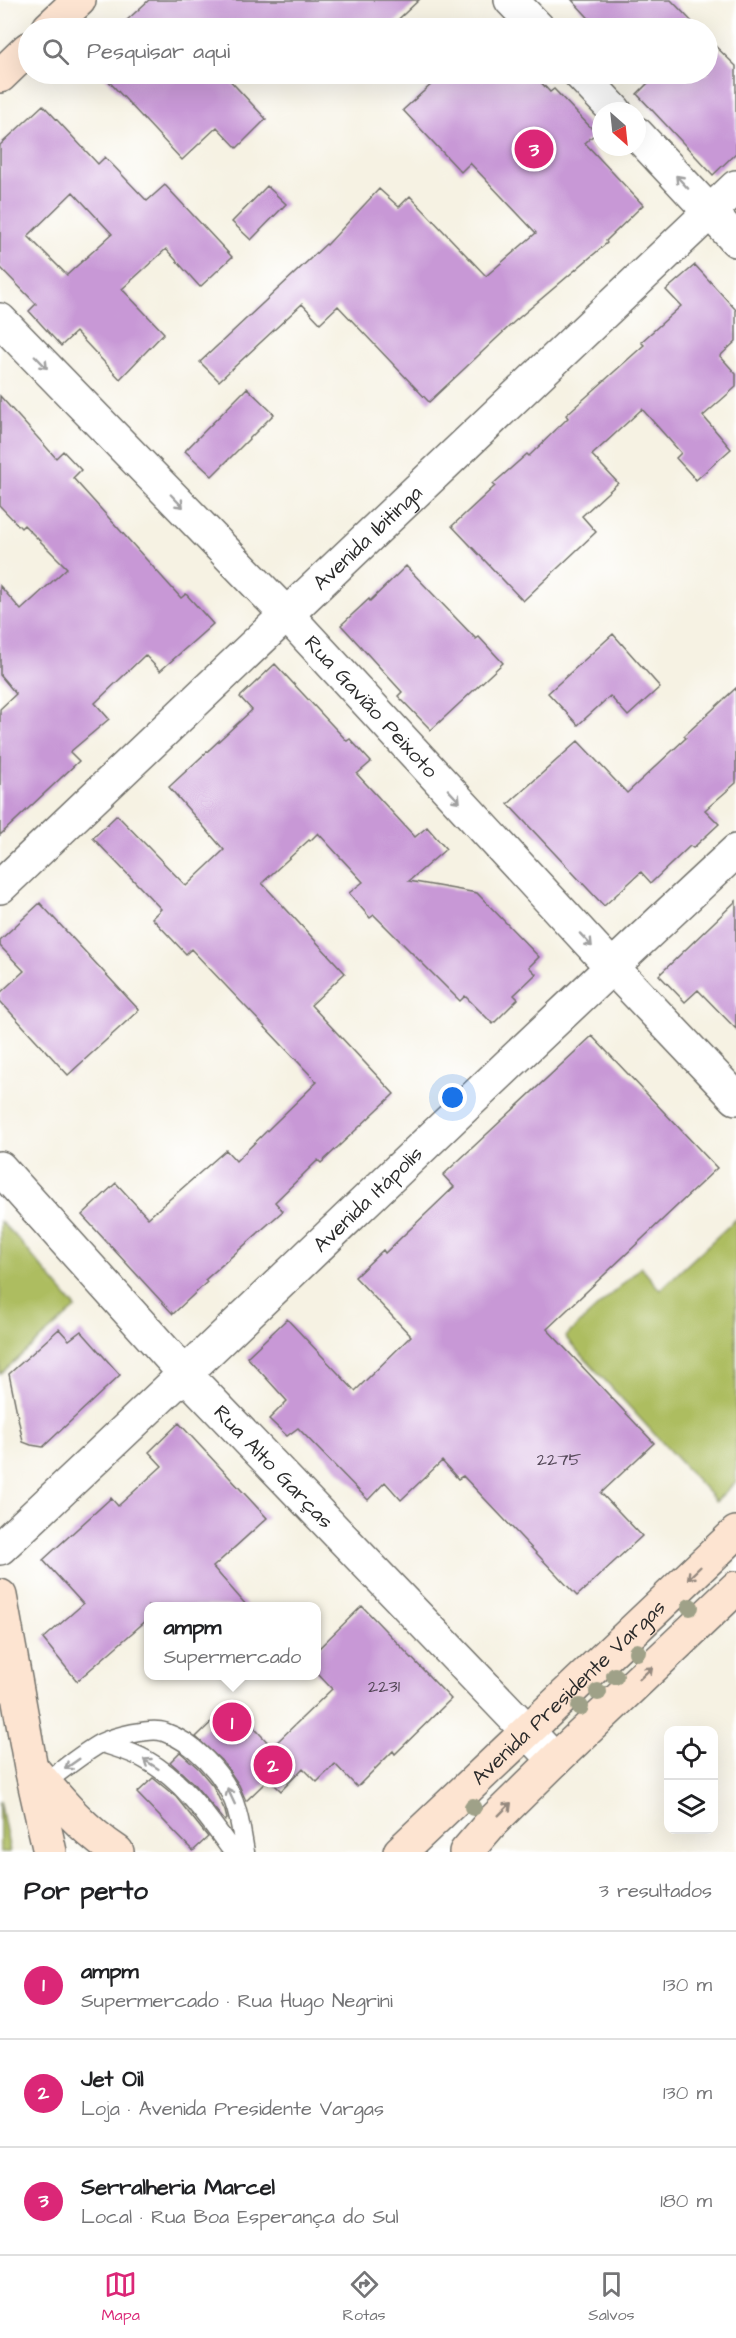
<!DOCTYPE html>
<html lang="pt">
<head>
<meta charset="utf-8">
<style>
  body { margin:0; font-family:"Architects Daughter",sans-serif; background:#f6f6f6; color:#202124 }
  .controls { position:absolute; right:18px; bottom:18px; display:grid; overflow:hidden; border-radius:12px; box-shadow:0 6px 24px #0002 }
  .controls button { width:54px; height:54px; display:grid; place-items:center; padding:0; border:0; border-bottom:2px solid #e0e0e0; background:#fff; color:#202124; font:30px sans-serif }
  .compass { position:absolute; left:592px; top:102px; width:54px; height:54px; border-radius:50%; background:#fff; box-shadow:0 6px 24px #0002; rotate:153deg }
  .you { position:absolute; left:453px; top:1098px; width:21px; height:21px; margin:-15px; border:4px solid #fff; border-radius:50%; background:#1a73e8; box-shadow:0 0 0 9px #1a73e833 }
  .badge { display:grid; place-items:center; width:39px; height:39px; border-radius:50%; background:#db2777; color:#fff; font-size:20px; font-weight:700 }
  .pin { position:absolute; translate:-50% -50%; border:3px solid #fff; box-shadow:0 2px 6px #0006 }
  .popup { position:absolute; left:144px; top:1602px; width:177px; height:78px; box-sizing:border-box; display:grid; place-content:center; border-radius:12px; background:#fff; filter:drop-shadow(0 2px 4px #0005); font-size:20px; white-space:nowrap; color:#757577 }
  .popup b { font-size:22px; color:#202124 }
  .popup::after { content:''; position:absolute; left:50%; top:100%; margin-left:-12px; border:12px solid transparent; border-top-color:#fff }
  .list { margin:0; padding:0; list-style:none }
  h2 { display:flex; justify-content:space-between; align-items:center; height:78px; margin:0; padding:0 24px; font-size:26px }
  h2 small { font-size:20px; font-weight:400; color:#757577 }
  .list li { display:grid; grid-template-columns:39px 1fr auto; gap:18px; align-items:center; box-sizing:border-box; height:108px; padding:0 24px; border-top:2px solid #e0e0e0 }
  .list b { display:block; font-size:22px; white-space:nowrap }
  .list p { margin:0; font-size:20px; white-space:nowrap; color:#757577 }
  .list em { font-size:20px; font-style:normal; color:#757577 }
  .icon { flex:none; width:33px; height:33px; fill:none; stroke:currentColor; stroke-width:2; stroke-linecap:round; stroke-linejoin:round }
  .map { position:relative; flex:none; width:736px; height:1852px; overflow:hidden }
  .search { position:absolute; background:#fff; box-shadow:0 6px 24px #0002; left:18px; right:18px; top:18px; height:66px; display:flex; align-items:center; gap:15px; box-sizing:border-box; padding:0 21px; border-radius:33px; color:#757577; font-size:22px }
  .sheet { height:402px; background:#fff }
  nav { display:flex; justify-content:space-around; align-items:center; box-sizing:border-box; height:84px; border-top:2px solid #e0e0e0; background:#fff; font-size:16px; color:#757577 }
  nav a { display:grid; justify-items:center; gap:3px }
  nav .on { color:#db2777 }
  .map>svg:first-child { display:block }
</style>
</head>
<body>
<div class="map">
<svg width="736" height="1852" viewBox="0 0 736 1852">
  <rect width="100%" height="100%" fill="#fff"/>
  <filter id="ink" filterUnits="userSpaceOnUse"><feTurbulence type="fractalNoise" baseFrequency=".0167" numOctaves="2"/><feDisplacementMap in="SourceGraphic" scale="12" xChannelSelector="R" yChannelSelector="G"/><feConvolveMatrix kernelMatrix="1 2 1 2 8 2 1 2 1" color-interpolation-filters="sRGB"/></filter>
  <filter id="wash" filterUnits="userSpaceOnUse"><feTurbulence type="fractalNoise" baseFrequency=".008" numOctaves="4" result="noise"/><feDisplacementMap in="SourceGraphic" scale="24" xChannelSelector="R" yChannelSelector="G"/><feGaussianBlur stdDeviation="1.35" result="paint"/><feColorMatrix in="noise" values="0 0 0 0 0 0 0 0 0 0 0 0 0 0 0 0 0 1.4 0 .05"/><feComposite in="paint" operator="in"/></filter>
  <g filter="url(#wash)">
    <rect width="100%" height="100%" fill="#f6f2e3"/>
    <path fill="#adbd60" stroke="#6c7446" stroke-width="1.5" d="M736,1219V1482L716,1501L565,1337L641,1267L660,1290Z
      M0,1221L18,1239L76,1308L0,1374Z
      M0,1801L10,1852H0Z"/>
    <g id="blocks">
      <path fill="#c898d6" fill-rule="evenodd" d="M149,0H419L389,28H133L126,21Z
        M572,0H671L698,28H598Z
        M708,39L736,66V153L713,175L637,94L648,83L639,74H708Z
        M102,74H224L266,119L237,148L217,127L182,160Z
        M443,74H533L550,92L554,89L596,133L585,143L643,205L606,241L607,243L514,322L429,402L338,306L320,323L302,304L219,381L200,362L326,244L327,245L379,189L399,207L410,196L486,276L536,233L470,163L461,172L403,110Z
        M43,105L98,164L105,157L147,201L165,185L232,257L200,287L166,249L122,289L164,333L120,379L76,332L61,346L29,311L36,304L0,267V145ZM73,192L112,234L67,275L28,236Z
        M267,186L286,204L251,240L232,222Z
        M695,265L736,310V341L720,356L736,374V387L703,416L731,449L696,480L676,458L681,453L642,409L592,455L618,483L582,516L596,532L523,601L452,526L495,486L493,484L527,454L529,456L568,418L566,415L644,345L641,342L681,306L666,290Z
        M247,388L274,414L212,476L185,451Z
        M0,396L56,458L63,451L81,470L73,478L181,598L186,594L213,624L160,671L145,655L95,703L109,719L70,752L79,761L0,835V709L16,694L0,675V586L21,610L67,568L24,525L21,528L0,506Z
        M406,566L476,639L479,637L503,663L431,730L398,696L402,692L341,625L369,599L370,601Z
        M613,634L660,687L628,716L610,696L578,725L548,693Z
        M275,664L347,741L350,739L371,762L357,774L415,837L427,827L446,849L409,881L477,893L539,957L529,967L536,974L514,995L518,999L493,1024L465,996L460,1001L374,915L370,918L349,893L363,882L318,833L310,841L309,840L262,883L345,973L311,1005L394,1094L321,1163L318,1160L275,1202L283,1211L205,1280L207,1282L173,1314L82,1215L116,1183L148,1218L226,1150L236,1161L317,1082L191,949L186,954L152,918L161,909L93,838L117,815L186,886L224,850L169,787L252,710L240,697Z
        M736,688V783L705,810L719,824L693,848L690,846L651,883L641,872L604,906L508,804L578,741L627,793L686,738L684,736Z
        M736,901V1029L698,990L685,1002L659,975Z
        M40,903L139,1010L68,1075L0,1001V993L24,971L0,946V940Z
        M592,1036L717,1168L547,1329L654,1443L601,1493L642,1536L577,1596L463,1476L458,1479L442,1461L401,1500L385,1482L368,1500L298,1428L287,1436L269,1419L287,1401L247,1357L287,1319L355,1391L411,1336L355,1277L383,1250L385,1253L454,1187L443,1175Z
        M59,1329L69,1340L81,1331L120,1375L43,1447L31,1445L23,1442L9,1374Z
        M179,1423L267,1518L213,1567L247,1606H148V1619L77,1681L43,1639L83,1604L43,1560L111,1498L118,1506L162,1466L149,1452Z
        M362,1606L451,1699L395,1754L393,1751L357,1787L335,1764L317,1782L303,1768L281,1791L269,1779L246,1801L239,1785L224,1763L196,1737L231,1703L272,1747L332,1689L316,1672V1651Z
        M180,1752L198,1768L213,1786L225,1811L227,1819L225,1821L192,1782L170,1762Z
        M153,1778L176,1797L208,1837L193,1851L137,1793Z"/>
    </g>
  </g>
  <g filter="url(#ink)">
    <use href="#blocks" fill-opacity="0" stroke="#72716b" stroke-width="1.5"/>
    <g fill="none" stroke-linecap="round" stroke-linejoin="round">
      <g stroke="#72716b" stroke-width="21">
        <path id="lane" d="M102,1743C117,1748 133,1752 146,1760C184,1781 208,1818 233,1852
          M44,1783C63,1770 81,1754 101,1743C114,1737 151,1727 164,1732C194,1742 223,1773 234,1802C240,1818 242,1835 245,1852"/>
      </g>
      <g stroke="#72716b" stroke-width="36">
        <g id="street">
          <path d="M511,0L538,28"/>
          <path d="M580,74L615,111"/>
          <path d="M637,134L736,240"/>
          <path id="s1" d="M0,320L287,615L611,966L736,1098"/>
          <path id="s2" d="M0,887L736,187"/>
          <path id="s3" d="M0,1168L186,1375L555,1760"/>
          <path id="s4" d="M0,1548C247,1318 488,1080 736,851"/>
        </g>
      </g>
      <g stroke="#72716b" stroke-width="36">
        <g id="secondary">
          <path d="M49,28L79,0"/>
          <path d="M0,76L28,49"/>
          <path d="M0,1596L31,1768L50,1852"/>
          <path d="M35,1772C60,1802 84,1830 117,1852"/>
          <path id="s5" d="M400,1852L736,1533"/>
          <path d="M466,1852L492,1822L555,1760L736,1588"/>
        </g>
      </g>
      <use href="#lane" stroke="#fff" stroke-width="18"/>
      <use href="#street" stroke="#fff" stroke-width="33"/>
      <use href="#secondary" stroke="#fde4d1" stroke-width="33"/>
    </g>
    <g fill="#9fa188">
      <circle cx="690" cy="1607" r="9"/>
      <circle cx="637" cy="1652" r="9"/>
      <circle cx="615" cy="1676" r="9"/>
      <circle cx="598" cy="1692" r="9"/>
      <circle cx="580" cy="1707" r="9"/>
      <circle cx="473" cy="1807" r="9"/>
    </g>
    <defs><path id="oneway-shaft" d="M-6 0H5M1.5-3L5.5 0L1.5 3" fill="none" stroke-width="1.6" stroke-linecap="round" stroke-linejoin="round" transform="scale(1.5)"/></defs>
    <g stroke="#a0a0a0">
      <use href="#oneway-shaft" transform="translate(682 182) rotate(-133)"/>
      <use href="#oneway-shaft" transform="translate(41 362) rotate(46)"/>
      <use href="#oneway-shaft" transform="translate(177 501) rotate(46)"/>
      <use href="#oneway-shaft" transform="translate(454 796) rotate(47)"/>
      <use href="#oneway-shaft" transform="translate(586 940) rotate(47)"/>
      <use href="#oneway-shaft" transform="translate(72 1764) rotate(145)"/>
      <use href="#oneway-shaft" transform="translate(151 1764) rotate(-147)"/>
      <use href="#oneway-shaft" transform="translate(231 1796) rotate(-115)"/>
    </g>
    <g stroke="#94887e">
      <use href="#oneway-shaft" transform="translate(694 1573) rotate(136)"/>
      <use href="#oneway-shaft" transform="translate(646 1673) rotate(-43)"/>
      <use href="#oneway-shaft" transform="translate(505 1809) rotate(-45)"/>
    </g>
  </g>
  <g text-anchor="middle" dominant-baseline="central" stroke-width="4.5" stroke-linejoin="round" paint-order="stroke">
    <g font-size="18" fill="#524656">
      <text x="559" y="1459">2275</text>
      <text x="384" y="1686">2231</text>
    </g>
    <g font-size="21" fill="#2b2b2b" stroke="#fff">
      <text stroke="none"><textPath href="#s2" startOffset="507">Avenida Ibitinga</textPath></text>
      <text stroke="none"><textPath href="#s1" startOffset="536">Rua Gavião Peixoto</textPath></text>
      <text stroke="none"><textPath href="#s4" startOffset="507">Avenida Itápolis</textPath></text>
      <text stroke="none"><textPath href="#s3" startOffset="405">Rua Alto Garças</textPath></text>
      <text stroke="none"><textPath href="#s5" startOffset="232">Avenida Presidente Vargas</textPath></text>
    </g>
  </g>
</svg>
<div class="controls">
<button><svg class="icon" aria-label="locate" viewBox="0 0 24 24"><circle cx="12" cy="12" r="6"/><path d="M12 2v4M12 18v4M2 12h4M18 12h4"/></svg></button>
<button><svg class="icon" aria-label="layers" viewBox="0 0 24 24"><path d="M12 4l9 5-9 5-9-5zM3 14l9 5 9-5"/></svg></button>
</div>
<svg class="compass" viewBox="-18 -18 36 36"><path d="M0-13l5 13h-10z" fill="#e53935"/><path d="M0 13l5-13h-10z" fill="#757577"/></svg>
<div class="you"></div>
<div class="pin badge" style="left:232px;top:1722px">1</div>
<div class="popup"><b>ampm</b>Supermercado</div>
<div class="pin badge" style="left:273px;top:1765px">2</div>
<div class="pin badge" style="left:534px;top:149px">3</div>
<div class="search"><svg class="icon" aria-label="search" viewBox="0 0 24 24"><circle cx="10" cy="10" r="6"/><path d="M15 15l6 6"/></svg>Pesquisar aqui</div>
</div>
<section class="sheet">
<h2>Por perto<small>3 resultados</small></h2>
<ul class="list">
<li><span class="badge">1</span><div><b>ampm</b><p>Supermercado · Rua Hugo Negrini</p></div><em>130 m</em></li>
<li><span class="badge">2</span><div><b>Jet Oil</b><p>Loja · Avenida Presidente Vargas</p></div><em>130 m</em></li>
<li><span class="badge">3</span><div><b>Serralheria Marcel</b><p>Local · Rua Boa Esperança do Sul</p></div><em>180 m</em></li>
</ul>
</section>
<nav>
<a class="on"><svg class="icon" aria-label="map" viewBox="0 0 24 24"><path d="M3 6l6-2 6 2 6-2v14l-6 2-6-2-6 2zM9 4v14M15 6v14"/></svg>Mapa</a>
<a><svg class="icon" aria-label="directions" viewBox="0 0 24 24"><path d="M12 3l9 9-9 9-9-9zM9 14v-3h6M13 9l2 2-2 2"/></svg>Rotas</a>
<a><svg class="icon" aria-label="saved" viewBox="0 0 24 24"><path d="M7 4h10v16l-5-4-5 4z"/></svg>Salvos</a>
</nav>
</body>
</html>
